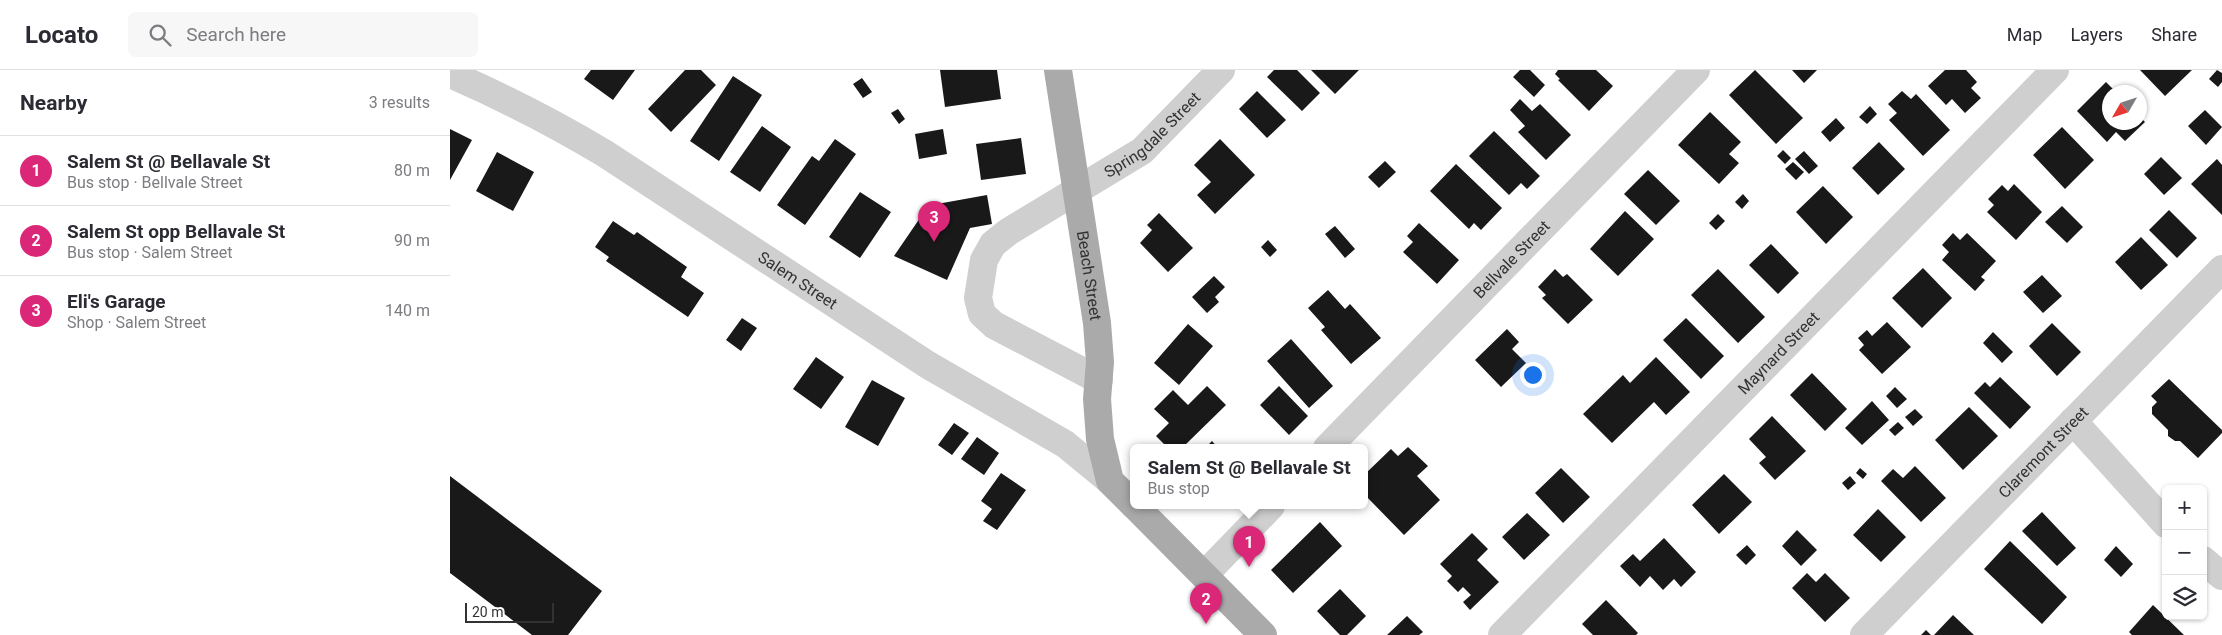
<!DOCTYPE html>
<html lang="en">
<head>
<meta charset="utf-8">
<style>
  body { margin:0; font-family:Roboto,sans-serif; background:#f7f7f7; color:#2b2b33 }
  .controls { position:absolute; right:15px; bottom:15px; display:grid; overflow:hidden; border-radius:8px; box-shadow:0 1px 4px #0004 }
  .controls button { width:45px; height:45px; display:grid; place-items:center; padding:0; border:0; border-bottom:1px solid #e1e1e2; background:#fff; color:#2b2b33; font:25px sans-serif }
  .compass { position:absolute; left:1652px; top:15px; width:45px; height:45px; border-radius:50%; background:#fff; box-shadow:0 1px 4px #0004; rotate:231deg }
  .scale { position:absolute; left:15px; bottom:12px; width:89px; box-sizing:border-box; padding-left:5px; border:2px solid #323232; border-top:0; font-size:14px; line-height:18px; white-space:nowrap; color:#323232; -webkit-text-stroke:4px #fff; paint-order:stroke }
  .you { position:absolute; left:1082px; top:304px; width:18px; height:18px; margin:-12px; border:4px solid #fff; border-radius:50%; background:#1a73e8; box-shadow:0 0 0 8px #1a73e833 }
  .badge { display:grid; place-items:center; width:32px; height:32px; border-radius:50%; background:#db2777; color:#fff; font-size:16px; font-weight:700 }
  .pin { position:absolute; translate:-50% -41px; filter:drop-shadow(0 1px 2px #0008) }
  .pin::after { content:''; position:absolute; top:26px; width:18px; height:15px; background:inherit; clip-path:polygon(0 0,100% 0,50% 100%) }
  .popup { position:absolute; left:680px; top:374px; width:238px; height:65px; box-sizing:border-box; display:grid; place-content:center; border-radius:8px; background:#fff; filter:drop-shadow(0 1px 4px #0005); font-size:16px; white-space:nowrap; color:#7c7c81 }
  .popup b { font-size:19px; color:#2b2b33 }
  .popup::after { content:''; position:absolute; left:50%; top:100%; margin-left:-10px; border:10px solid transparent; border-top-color:#fff }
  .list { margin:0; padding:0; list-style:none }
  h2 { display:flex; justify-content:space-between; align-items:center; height:65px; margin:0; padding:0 20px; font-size:21px }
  h2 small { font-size:16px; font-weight:400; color:#7c7c81 }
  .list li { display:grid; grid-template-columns:32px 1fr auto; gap:15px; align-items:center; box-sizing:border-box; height:70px; padding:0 20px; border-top:1px solid #e1e1e2 }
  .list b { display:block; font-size:19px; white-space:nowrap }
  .list p { margin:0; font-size:16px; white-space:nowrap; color:#7c7c81 }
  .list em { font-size:16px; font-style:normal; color:#7c7c81 }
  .icon { flex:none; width:28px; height:28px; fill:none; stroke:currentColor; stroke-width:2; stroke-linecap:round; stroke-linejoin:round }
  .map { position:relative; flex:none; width:1772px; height:565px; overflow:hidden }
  header { display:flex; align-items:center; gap:30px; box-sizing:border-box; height:70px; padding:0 25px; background:#fff; border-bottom:1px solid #e1e1e2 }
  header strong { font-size:24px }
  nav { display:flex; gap:28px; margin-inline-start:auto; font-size:18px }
  .search { width:350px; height:45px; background:#f7f7f7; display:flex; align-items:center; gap:12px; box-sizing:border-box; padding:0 18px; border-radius:8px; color:#7c7c81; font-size:19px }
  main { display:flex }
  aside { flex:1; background:#fff }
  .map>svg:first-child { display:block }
</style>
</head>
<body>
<header>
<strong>Locato</strong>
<div class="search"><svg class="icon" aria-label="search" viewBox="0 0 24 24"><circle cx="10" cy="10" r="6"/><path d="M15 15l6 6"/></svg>Search here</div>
<nav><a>Map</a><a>Layers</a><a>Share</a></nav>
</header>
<main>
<aside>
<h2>Nearby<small>3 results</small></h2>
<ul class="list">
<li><span class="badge">1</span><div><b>Salem St @ Bellavale St</b><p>Bus stop · Bellvale Street</p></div><em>80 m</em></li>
<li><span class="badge">2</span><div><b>Salem St opp Bellavale St</b><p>Bus stop · Salem Street</p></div><em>90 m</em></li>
<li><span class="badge">3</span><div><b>Eli's Garage</b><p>Shop · Salem Street</p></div><em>140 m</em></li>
</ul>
</aside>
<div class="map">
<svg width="1772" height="565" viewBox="0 0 1772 565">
  <rect width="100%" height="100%" fill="#fff"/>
  <path fill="#191919" d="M141,0H185L163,30L134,9Z
    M235,0H251L266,15L221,62L198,39Z
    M490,0H547L551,29L495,37Z
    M824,0H847L870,23L852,41L817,7Z
    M861,0H909L885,24Z
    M1070,0H1080L1095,15L1084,27L1063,7Z
    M1108,0H1146L1163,16L1139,41L1108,10L1110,9L1105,4Z
    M1305,0L1353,48L1326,74L1279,25Z
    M1342,0H1367L1354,13Z
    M1495,0H1516L1527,12L1521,18L1531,28L1515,43L1502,29L1496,35L1478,16Z
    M1690,0H1742L1715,26Z
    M1767,0L1772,3V12L1768,17L1759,9Z
    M283,6L312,25L269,91L240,71Z
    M412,8L422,22L413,28L403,14Z
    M1656,12L1666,22H1660V52H1690V47L1695,52L1675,71L1666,62L1657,72L1627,41Z
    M807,21L836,50L817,68L789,39Z
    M1452,21L1461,29L1466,24L1500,60L1473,86L1439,50L1447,43L1438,34Z
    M1070,29L1082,41L1090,34L1121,65L1096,90L1068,62L1075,56L1060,40Z
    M1420,36L1427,44L1417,54L1409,47Z
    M448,39L455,49L449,54L441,43Z
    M1755,40L1772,57L1756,75L1738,56Z
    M1260,42L1291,72L1279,84L1289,93L1269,114L1228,75Z
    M1386,48L1395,58L1380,72L1371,62Z
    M312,56L341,77L310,122L280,102Z
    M1612,57L1644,90L1615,119L1583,85Z
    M0,59L22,70L0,110Z
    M493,59L497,84L469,89L465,64Z
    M1044,61L1090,106L1077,119L1071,113L1059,125L1019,86Z
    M571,68L576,104L531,110L526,74Z
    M385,69L406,84L355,155L327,135L362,86L369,91Z
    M770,69L805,105L765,144L747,125L761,112L744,95Z
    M1429,72L1455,99L1428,125L1402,98Z
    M1333,80L1341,88L1335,94L1327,86Z
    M1354,81L1368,96L1359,104L1345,89Z
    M47,82L84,102L63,141L26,121Z
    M1711,87L1732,108L1714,125L1694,104Z
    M1767,89L1772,95V145L1741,114Z
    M935,91L946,102L929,118L918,107Z
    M1343,92L1354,102L1346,110L1335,99Z
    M1006,94L1052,138L1031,160L1024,153L1019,159L980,121Z
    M1198,100L1230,131L1206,155L1174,124Z
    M1564,114L1592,142L1566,170L1537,142L1544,135L1538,129L1552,115L1558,121Z
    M1373,116L1403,147L1376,174L1346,142Z
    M410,122L441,142L410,188L379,167Z
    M1293,124L1299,131L1292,139L1285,132Z
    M537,125L542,154L520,158L497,210L444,186L472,145L479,150L487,134Z
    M1612,136L1633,157L1617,173L1595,152Z
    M1719,140L1747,168L1727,188L1699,160Z
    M1175,141L1204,169L1168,206L1140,179Z
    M709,143L743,178L718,202L690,173L702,160L697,155Z
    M1268,144L1275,151L1266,160L1259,153Z
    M163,151L184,165L187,162L237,197L231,207L254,223L238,247L156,191L159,187L145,177Z
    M969,153L1009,190L987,214L953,182L963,172L957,166Z
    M885,156L905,179L895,188L875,164Z
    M1503,163L1510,170L1517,163L1546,191L1531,207L1535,210L1525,221L1492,190L1499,182L1492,175Z
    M1691,167L1718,195L1691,220L1665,192Z
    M818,170L827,180L820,187L811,177Z
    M1321,174L1349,203L1328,224L1299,195Z
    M1473,198L1502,228L1472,258L1442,228Z
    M1105,199L1113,207L1117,204L1143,230L1118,254L1092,228L1096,225L1088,217Z
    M1268,199L1315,247L1288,273L1241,225Z
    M1592,205L1612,226L1593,243L1573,222Z
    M764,206L775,217L765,227L769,232L757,243L742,227Z
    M878,220L895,239L900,234L931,268L901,294L871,260L875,257L858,238Z
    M292,248L307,258L291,281L276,270Z
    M1236,248L1274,286L1251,309L1213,270Z
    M1437,252L1461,277L1432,304L1409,280L1414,275L1408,268L1417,260L1422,266Z
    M1602,253L1631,282L1607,306L1579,276Z
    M738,254L763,276L729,315L704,293Z
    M1057,259L1069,272L1062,279L1076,293L1051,317L1025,290Z
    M1543,262L1563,282L1552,293L1533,273Z
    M841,269L883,316L859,338L817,291Z
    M366,287L394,307L371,339L343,319Z
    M1206,287L1240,322L1216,345L1204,332L1162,373L1133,344L1173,305L1180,313Z
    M1362,303L1397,339L1375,361L1340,325Z
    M1550,307L1581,337L1560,359L1524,323L1535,312L1540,317Z
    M1719,309L1772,360V363L1748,388L1730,371H1725L1718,366V360L1702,344V337L1707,332L1701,326Z
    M422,310L455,328L428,376L395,357Z
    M757,316L776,335L732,378H718L706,366L719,353L704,339L723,320L738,335Z
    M829,316L858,346L839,365L810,335Z
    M1445,317L1457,329L1447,338L1436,326Z
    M1422,331L1439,350L1412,375L1395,358Z
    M1519,337L1548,366L1513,400L1485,370Z
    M1465,339L1473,347L1463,356L1455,347Z
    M1322,346L1356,381L1325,410L1309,393L1316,387L1299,369Z
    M1448,352L1454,358L1445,366L1439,360Z
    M504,353L519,363L502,385L488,375Z
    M527,367L549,383L534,405L511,389Z
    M762,371L768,378H755Z
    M958,377L978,396L967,406L990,430L954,465L914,424V405L941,379L948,386Z
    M1465,396L1496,428L1471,452L1431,411L1443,399L1453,408Z
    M1111,398L1140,427L1113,453L1085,423Z
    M1410,398L1417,404L1413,409L1406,403Z
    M551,403L576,420L547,460L533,451L542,439L531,431Z
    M1274,404L1302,432L1269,464L1242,435Z
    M0,406L152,521L118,565H82L0,503Z
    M1400,406L1406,413L1398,420L1392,413Z
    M1428,439L1456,467L1431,492L1403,465Z
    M1592,442L1626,478L1607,496L1572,461Z
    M1077,443L1100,465L1074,490L1052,467Z
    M870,452L892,476L843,523L821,500Z
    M1347,460L1367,480L1351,496L1332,476Z
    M1022,463L1038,479L1027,490L1049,512L1020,540L1013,532L1021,525L1013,517L1008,522L997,511L1002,506L990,494Z
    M1214,468L1246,502L1231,517L1224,509L1213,520L1200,506L1190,517L1170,496L1183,484L1190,491Z
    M1560,471L1617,527L1592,554L1534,499Z
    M1297,475L1306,485L1296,495L1286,485Z
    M1666,476L1683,494L1671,507L1654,490Z
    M1357,503L1366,512L1375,503L1400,528L1375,552L1342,518Z
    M890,519L916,546L897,565H890L867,541Z
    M1156,530L1188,563L1186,565H1143L1132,554Z
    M1703,535L1734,565H1682L1679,562Z
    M1503,545L1524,565H1484Z
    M957,546L973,562L969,565H937Z
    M1476,560L1481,565H1471Z"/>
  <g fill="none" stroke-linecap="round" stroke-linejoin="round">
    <g stroke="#cfcfcf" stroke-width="28">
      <path id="s1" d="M0,4C53,27 104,53 154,83L478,295L615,374L660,411"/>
      <path id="s2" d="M649,310L544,255L532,244L528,228L534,190L543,174L558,162L692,81L771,0"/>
      <path d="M1623,351L1716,454"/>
      <path id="s3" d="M877,378L1246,0"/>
      <path d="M1753,490L1772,506"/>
      <path d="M754,505L821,436"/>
      <path id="s4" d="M1052,565L1605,0"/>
      <path id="s5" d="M1414,565L1772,199"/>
    </g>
    <g stroke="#aaa" stroke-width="28">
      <path id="s6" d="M608,0L647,253L650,292L647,329L650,369L660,411L684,435"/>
      <path d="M685,436L813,565"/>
    </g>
  </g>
  <g text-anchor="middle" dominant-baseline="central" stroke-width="5" stroke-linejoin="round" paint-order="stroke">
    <g font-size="16" fill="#323232" stroke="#fff">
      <text stroke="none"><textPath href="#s2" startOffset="402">Springdale Street</textPath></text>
      <text stroke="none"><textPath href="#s3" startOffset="264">Bellvale Street</textPath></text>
      <text stroke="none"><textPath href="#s6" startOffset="208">Beach Street</textPath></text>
      <text stroke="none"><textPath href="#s1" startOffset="405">Salem Street</textPath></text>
      <text stroke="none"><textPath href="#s4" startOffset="395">Maynard Street</textPath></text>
      <text stroke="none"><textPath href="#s5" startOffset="256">Claremont Street</textPath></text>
    </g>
  </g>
</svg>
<div class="controls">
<button>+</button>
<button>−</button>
<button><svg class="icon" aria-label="layers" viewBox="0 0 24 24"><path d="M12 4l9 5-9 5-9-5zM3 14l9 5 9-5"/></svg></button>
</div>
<svg class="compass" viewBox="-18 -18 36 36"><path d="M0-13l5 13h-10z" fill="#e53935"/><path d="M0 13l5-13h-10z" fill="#7c7c81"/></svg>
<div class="scale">20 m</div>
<div class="you"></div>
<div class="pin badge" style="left:799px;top:497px">1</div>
<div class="popup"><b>Salem St @ Bellavale St</b>Bus stop</div>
<div class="pin badge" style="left:756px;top:554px">2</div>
<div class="pin badge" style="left:484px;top:172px">3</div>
</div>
</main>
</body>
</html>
